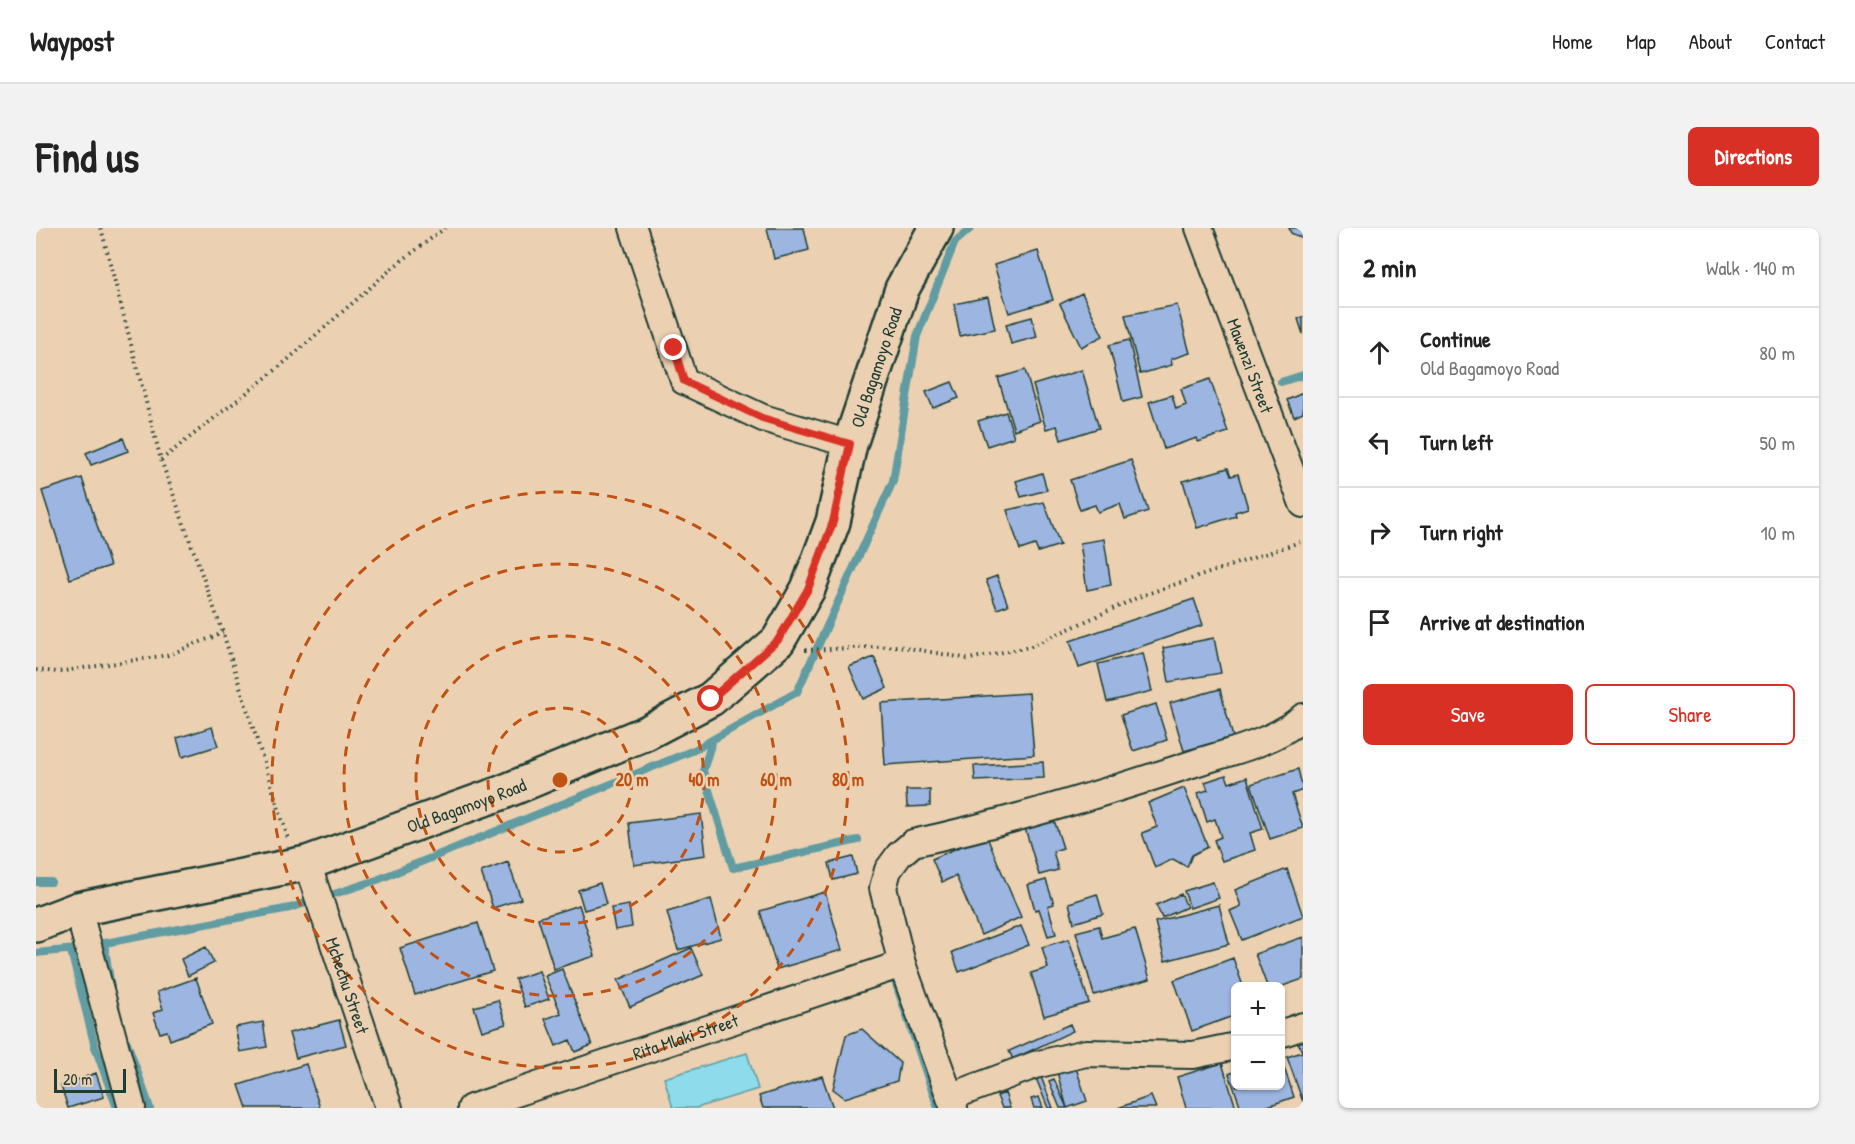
<!DOCTYPE html>
<html lang="en">
<head>
<meta charset="utf-8">
<style>
  body { margin:0; font-family:"Patrick Hand",sans-serif; background:#f2f2f2; color:#222 }
  .controls { position:absolute; right:18px; bottom:18px; display:grid; overflow:hidden; border-radius:9px; box-shadow:0 2px 4px #0004 }
  .controls button { width:54px; height:54px; display:grid; place-items:center; padding:0; border:0; border-bottom:2px solid #e0e0e0; background:#fff; color:#222; font:30px sans-serif }
  .scale { position:absolute; left:18px; bottom:15px; width:72px; box-sizing:border-box; padding-left:6px; border:3px solid #1f3d34; border-top:0; font-size:16px; line-height:21px; white-space:nowrap; color:#1f3d34; -webkit-text-stroke:4px #ebd1b2; paint-order:stroke }
  .stop { position:absolute; width:18px; height:18px; margin:-14px; border:4px solid #d93025; border-radius:50%; background:#fff }
  .stop.end { background:#d93025; border-color:#fff; box-shadow:0 2px 6px #0008 }
  .list { margin:0; padding:0; list-style:none }
  h2 { display:flex; justify-content:space-between; align-items:center; height:78px; margin:0; padding:0 24px; font-size:26px }
  h2 small { font-size:20px; font-weight:400; color:#767676 }
  .list li { display:grid; grid-template-columns:39px 1fr auto; gap:18px; align-items:center; box-sizing:border-box; height:90px; padding:0 24px; border-top:2px solid #e0e0e0 }
  .list b { display:block; font-size:22px; white-space:nowrap }
  .list p { margin:0; font-size:20px; white-space:nowrap; color:#767676 }
  .list em { font-size:20px; font-style:normal; color:#767676 }
  .actions { display:flex; gap:12px; padding:18px 24px }
  .actions a { flex:1; padding:14px 0; border:2px solid #d93025; border-radius:9px; text-align:center; font-size:21px; color:#d93025 }
  .actions .main { background:#d93025; color:#fff }
  .icon { flex:none; width:33px; height:33px; fill:none; stroke:currentColor; stroke-width:2; stroke-linecap:round; stroke-linejoin:round }
  .map { position:relative; flex:none; width:1267px; height:880px; overflow:hidden; border-radius:9px }
  header { display:flex; align-items:center; gap:36px; box-sizing:border-box; height:84px; padding:0 30px; background:#fff; border-bottom:2px solid #e0e0e0 }
  header strong { font-size:28px }
  nav { display:flex; gap:33px; margin-inline-start:auto; font-size:21px }
  .intro { display:flex; align-items:center; justify-content:space-between; box-sizing:border-box; height:144px; padding:0 36px }
  h1 { margin:0; font-size:42px }
  .button { padding:15px 27px; border-radius:9px; background:#d93025; color:#fff; font-size:21px; font-weight:700 }
  main { display:flex; gap:36px; padding:0 36px }
  aside { flex:1; background:#fff; border-radius:9px; box-shadow:0 2px 4px #0004 }
  .map>svg:first-child { display:block }
</style>
</head>
<body>
<header>
<strong>Waypost</strong>
<nav><a>Home</a><a>Map</a><a>About</a><a>Contact</a></nav>
</header>
<div class="intro"><h1>Find us</h1><a class="button">Directions</a></div>
<main>
<div class="map">
<svg width="1267" height="880" viewBox="0 0 1267 880">
  <rect width="100%" height="100%" fill="#ebd1b2"/>
  <filter id="ink" filterUnits="userSpaceOnUse"><feTurbulence type="fractalNoise" baseFrequency=".0167" numOctaves="2"/><feDisplacementMap in="SourceGraphic" scale="12" xChannelSelector="R" yChannelSelector="G"/><feConvolveMatrix kernelMatrix="1 2 1 2 8 2 1 2 1" color-interpolation-filters="sRGB"/></filter>
  <g filter="url(#ink)">
    <path fill="#8ddbeb" stroke="#619ca2" stroke-width="1.5" d="M711,825L722,861L660,880H637L628,850Z"/>
    <g fill="none" stroke-linecap="round" stroke-linejoin="round">
      <path stroke="#619ca2" stroke-width="8" d="M1245,154L1267,147
        M676,513L667,543L697,640L822,612
        M0,654H15
        M289,669L341,652L658,522L761,464L857,253L881,108L919,14L935,0
        M68,715L75,759
        M64,716L254,680L279,672
        M35,723L59,819L81,880
        M0,725L40,721
        M848,750L859,753L902,880
        M91,814L114,880"/>
    </g>
    <path fill="#9cb5e1" stroke="#1f3d34" stroke-width="1.5" d="M731,0H768L773,22L738,31Z
      M1253,0H1267V11L1255,5Z
      M1002,23L1017,72L973,85L958,37Z
      M1046,65L1067,108L1045,119L1024,76Z
      M952,69L959,101L924,108L918,76Z
      M1141,77L1154,125L1135,131L1136,137L1104,146L1089,87Z
      M996,89L1001,109L975,116L970,96Z
      M1267,89V106L1262,91Z
      M1093,112L1106,169L1087,174L1073,117Z
      M989,142L1004,193L978,202L962,150Z
      M1046,142L1063,200L1025,212L1021,198L1010,201L997,157Z
      M1174,151L1192,204L1162,214L1161,210L1128,221L1113,174L1136,167L1140,181L1150,177L1145,161Z
      M916,154L923,170L897,180L890,164Z
      M1267,165V185L1258,189L1251,172Z
      M970,184L978,209L951,218L942,193Z
      M87,210L92,223L55,237L50,225Z
      M1095,232L1112,283L1089,291L1084,276L1062,284L1059,277L1044,282L1034,252Z
      M1192,240L1195,248L1202,246L1212,280L1199,284L1200,288L1161,300L1147,253Z
      M1006,245L1011,262L985,269L980,253Z
      M46,250L74,338L34,351L6,263Z
      M1008,274L1024,317L1002,324L999,317L984,322L971,282Z
      M1068,311L1075,357L1051,362L1044,315Z
      M961,348L972,377L961,381L950,352Z
      M1158,371L1167,397L1043,440L1034,413Z
      M1178,410L1185,445L1133,454L1127,420Z
      M1107,425L1116,463L1071,474L1062,436Z
      M838,429L851,460L827,471L813,439Z
      M1184,461L1197,509L1148,523L1134,475Z
      M993,465L998,527L849,537L845,475Z
      M1120,476L1131,512L1097,523L1085,487Z
      M176,499L182,518L146,529L141,510Z
      M1007,534L1008,550L939,553L938,538Z
      M1262,541L1267,562L1256,566L1267,600L1234,611L1215,556Z
      M1190,547L1193,555L1211,549L1227,601L1214,605L1219,622L1186,633L1178,612L1185,609L1179,591L1171,594L1162,565L1172,562L1169,554Z
      M1148,560L1172,619L1156,627L1151,639L1137,631L1119,640L1106,605L1121,599L1112,575Z
      M870,562H894V578L871,579Z
      M665,586L670,627L598,637L593,595Z
      M1018,592L1027,620L1017,623L1022,642L1003,647L989,600Z
      M950,607L985,689L945,707L920,648L906,654L896,631Z
      M817,629L821,646L797,652L793,635Z
      M472,634L485,671L457,680L445,644Z
      M1251,641L1267,688L1206,712L1194,683L1205,678L1199,662Z
      M1010,652L1018,676L1012,678L1020,706L1012,708L1003,681L999,682L992,657Z
      M1177,654L1183,670L1154,680L1148,663Z
      M564,655L570,676L548,682L542,662Z
      M789,664L806,722L741,741L724,683Z
      M1061,666L1067,686L1038,695L1033,675Z
      M1145,666L1151,679L1126,690L1120,677Z
      M675,671L685,710L642,722L631,684Z
      M543,677L559,728L518,741L502,690Z
      M593,677L596,699L579,702L575,680Z
      M1183,677L1193,716L1129,733L1119,694Z
      M442,695L457,743L379,767L364,720Z
      M985,698L993,717L923,744L916,724Z
      M1063,698L1066,710L1099,701L1114,751L1058,767L1040,704Z
      M1267,709V751L1244,759L1231,758L1219,726Z
      M1033,711L1053,775L1008,788L995,745L1012,740L1006,719Z
      M170,719L178,735L152,748L145,731Z
      M655,720L667,747L594,779L582,752Z
      M1197,730L1207,758H1200V787L1156,803L1138,752Z
      M526,741L556,817L539,824L534,812L520,818L509,791L525,785L509,748Z
      M503,743L513,771L489,779L479,751Z
      M160,750L176,796L134,812L131,803L124,805L117,785L127,781L121,764Z
      M462,772L470,796L446,803L438,779Z
      M303,792L310,817L260,830L253,805Z
      M227,794L231,819L204,824L199,799Z
      M1034,796L1037,803L977,831L973,823Z
      M826,801L864,835L861,853L809,870L797,861L810,807Z
      M1267,809V874L1251,829L1266,824L1261,811Z
      M1244,827L1258,869L1226,880H1205L1193,846L1200,843V858H1244Z
      M1186,835L1200,880H1150L1141,849Z
      M270,836L284,880H211L203,857Z
      M1039,837L1051,873L1031,880L1021,844Z
      M60,845L68,869L32,880L25,858Z
      M786,848L797,880H727L723,868Z
      M1005,849L1017,880H1012L1000,850Z
      M1018,851L1031,880H1024L1013,853Z
      M969,865L974,880H966L961,868Z
      M1115,868L1120,880H1082Z
      M1003,869L1007,880H998L995,871Z"/>
    <g fill="none" stroke-linecap="round" stroke-linejoin="round">
      <g stroke="#1f3d34" stroke-width="30">
        <g id="minor">
          <path d="M597,0L648,153L727,190L814,216"/>
          <path id="s1" d="M1163,0L1267,276"/>
          <path id="s2" d="M271,635L353,880"/>
          <path d="M42,681L96,880"/>
          <path d="M1244,806L1267,798"/>
          <path d="M914,869L999,837L1050,825L1157,827L1200,818"/>
          <path id="s3" d="M435,880L866,736"/>
          <path d="M918,880L866,736L847,660L852,642L863,627L877,615C973,594 1066,566 1159,535C1194,524 1239,514 1267,489"/>
        </g>
      </g>
      <g stroke="#1f3d34" stroke-width="38">
        <g id="primary">
          <path id="s4" d="M0,697L42,681L271,635L465,565L610,505L675,471L742,413L772,361L797,294L814,216L866,61L900,0"/>
        </g>
      </g>
      <path stroke="#1f3d34" stroke-width="4" stroke-dasharray="1.5 4.5" stroke-linecap="butt" d="M65,0L125,232L187,405L252,610
        M125,232L241,141L360,37L409,0
        M769,422L862,418L933,431L993,419L1105,368L1267,313
        M0,442L22,444L132,427L187,405"/>
      <use href="#minor" stroke="#ebd1b2" stroke-width="26"/>
      <use href="#primary" stroke="#ebd1b2" stroke-width="33"/>
    </g>
  </g>
  <g fill="none" stroke-linecap="round" stroke-linejoin="round" filter="url(#ink)">
    <path stroke="#d93025" stroke-width="8" d="M638,120L648,153L726,190L814,216L797,294L772,361L742,412L675,471"/>
  </g>
  <g fill="none" stroke="#c05314" stroke-width="3" stroke-dasharray="10 8">
    <circle cx="524" cy="552" r="72"/>
    <circle cx="524" cy="552" r="144"/>
    <circle cx="524" cy="552" r="216"/>
    <circle cx="524" cy="552" r="288"/>
  </g>
  <g text-anchor="middle" dominant-baseline="central" stroke-width="5" stroke-linejoin="round" paint-order="stroke">
    <g font-size="18" fill="#1f3d34" stroke="#ebd1b2">
      <text stroke="none"><textPath href="#s1" startOffset="147">Mawenzi Street</textPath></text>
      <text stroke="none"><textPath href="#s4" startOffset="1096">Old Bagamoyo Road</textPath></text>
      <text stroke="none"><textPath href="#s4" startOffset="448">Old Bagamoyo Road</textPath></text>
      <text stroke="none"><textPath href="#s2" startOffset="129">Mchechu Street</textPath></text>
      <text stroke="none"><textPath href="#s3" startOffset="226">Rita Mlaki Street</textPath></text>
    </g>
  </g>
  <circle cx="524" cy="552" r="9" fill="#c05314" stroke="#ebd1b2" stroke-width="3"/>
  <g font-size="18" text-anchor="middle" font-weight="bold" fill="#c05314" stroke="#ebd1b2" stroke-width="5" stroke-linejoin="round" paint-order="stroke">
    <text x="596" y="558">20 m</text>
    <text x="668" y="558">40 m</text>
    <text x="740" y="558">60 m</text>
    <text x="812" y="558">80 m</text>
  </g>
</svg>
<div class="controls">
<button>+</button>
<button>−</button>
</div>
<div class="scale">20 m</div>
<div class="stop" style="left:675px;top:471px"></div>
<div class="stop end" style="left:638px;top:120px"></div>
</div>
<aside>
<h2>2 min<small>Walk · 140 m</small></h2>
<ul class="list">
<li><svg class="icon" aria-label="ahead" viewBox="0 0 24 24"><path d="M12 20V5M6 11l6-6 6 6"/></svg><div><b>Continue</b><p>Old Bagamoyo Road</p></div><em>80 m</em></li>
<li><svg class="icon" aria-label="left" viewBox="0 0 24 24"><path d="M17 20v-9H6M10 6l-5 5 5 5"/></svg><div><b>Turn left</b></div><em>50 m</em></li>
<li><svg class="icon" aria-label="right" viewBox="0 0 24 24"><path d="M7 20v-9h11M14 6l5 5-5 5"/></svg><div><b>Turn right</b></div><em>10 m</em></li>
<li><svg class="icon" aria-label="arrive" viewBox="0 0 24 24"><path d="M6 21V4h12l-3 4 3 4H6"/></svg><div><b>Arrive at destination</b></div></li>
</ul>
<div class="actions"><a class="main">Save</a><a>Share</a></div>
</aside>
</main>
</body>
</html>
